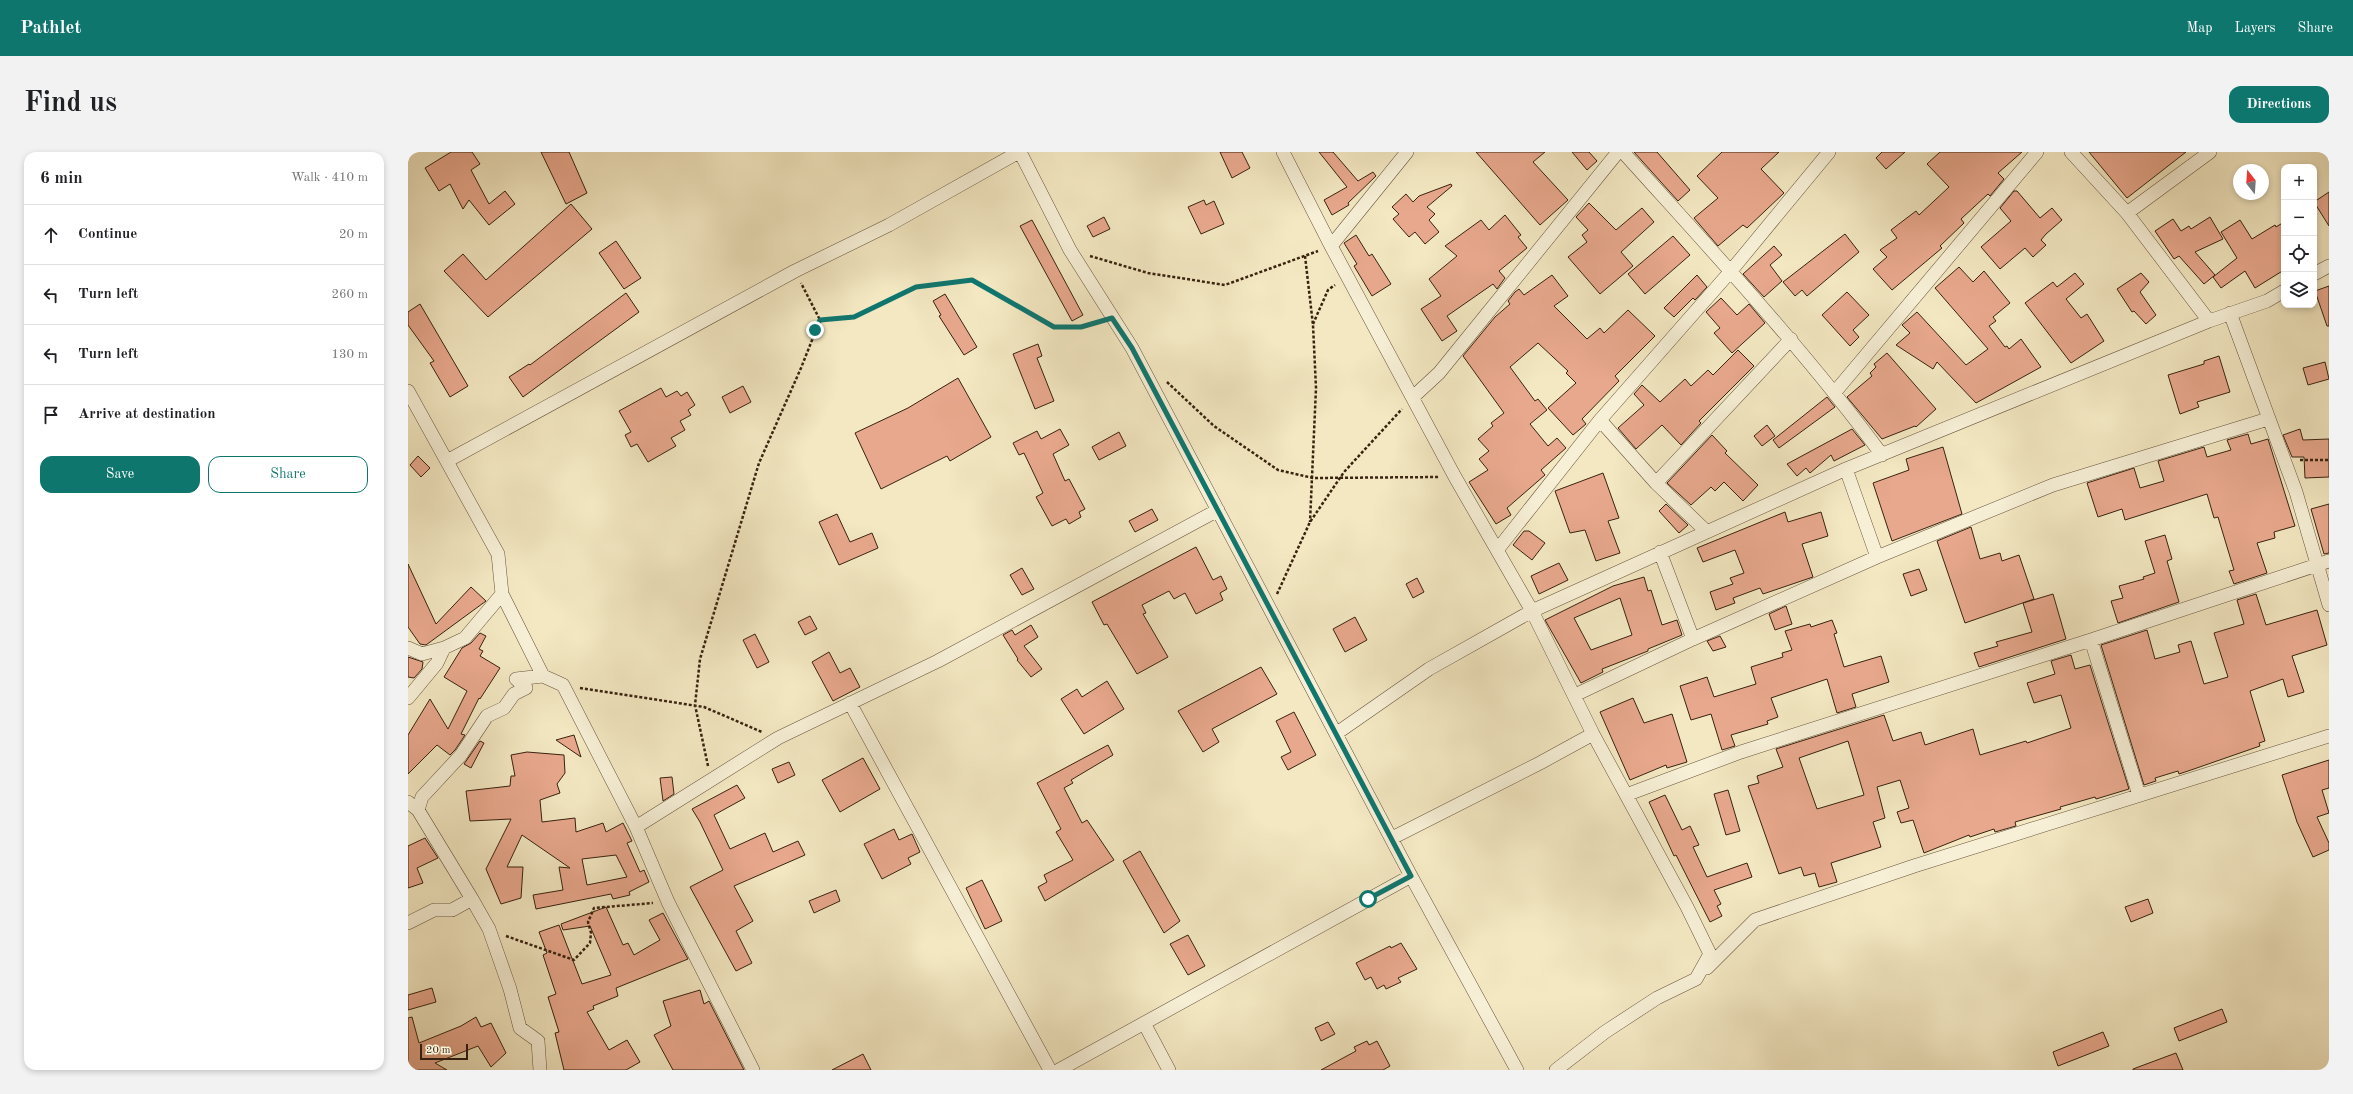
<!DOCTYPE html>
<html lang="en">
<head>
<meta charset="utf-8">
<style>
  body { margin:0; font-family:"Old Standard TT",serif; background:#f2f2f2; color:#202124 }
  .controls { position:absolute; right:12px; top:12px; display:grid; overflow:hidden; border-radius:8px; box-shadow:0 2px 6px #0003 }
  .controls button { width:36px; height:36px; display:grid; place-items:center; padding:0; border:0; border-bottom:1px solid #e0e0e0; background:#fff; color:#202124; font:20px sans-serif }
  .compass { position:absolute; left:1825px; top:12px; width:36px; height:36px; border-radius:50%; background:#fff; box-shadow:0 2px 6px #0003; rotate:343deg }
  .scale { position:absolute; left:12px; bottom:10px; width:48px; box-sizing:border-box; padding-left:4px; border:2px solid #38220f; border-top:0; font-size:11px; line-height:14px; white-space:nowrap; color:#38220f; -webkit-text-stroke:3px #f7f0d7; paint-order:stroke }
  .stop { position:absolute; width:12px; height:12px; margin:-9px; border:3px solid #0f766e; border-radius:50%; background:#fff }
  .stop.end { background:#0f766e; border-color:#fff; box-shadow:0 1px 4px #0008 }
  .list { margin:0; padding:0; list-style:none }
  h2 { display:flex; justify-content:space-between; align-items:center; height:52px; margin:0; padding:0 16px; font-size:17px }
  h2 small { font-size:13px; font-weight:400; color:#757577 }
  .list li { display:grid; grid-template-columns:26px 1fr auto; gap:12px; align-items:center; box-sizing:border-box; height:60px; padding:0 16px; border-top:1px solid #e0e0e0 }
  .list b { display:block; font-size:15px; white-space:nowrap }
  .list em { font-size:13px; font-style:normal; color:#757577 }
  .actions { display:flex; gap:8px; padding:12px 16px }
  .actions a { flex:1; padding:9px 0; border:1px solid #0f766e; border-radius:12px; text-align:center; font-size:14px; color:#0f766e }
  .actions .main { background:#0f766e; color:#fff }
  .icon { flex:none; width:22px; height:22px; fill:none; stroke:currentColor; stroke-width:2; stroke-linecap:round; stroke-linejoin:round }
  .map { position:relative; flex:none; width:1921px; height:918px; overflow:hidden; border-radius:12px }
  header { display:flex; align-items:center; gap:24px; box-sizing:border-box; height:56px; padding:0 20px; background:#0f766e; color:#fff }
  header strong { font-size:19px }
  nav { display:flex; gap:22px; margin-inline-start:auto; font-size:14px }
  .intro { display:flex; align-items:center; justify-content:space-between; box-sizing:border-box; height:96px; padding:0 24px }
  h1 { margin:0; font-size:28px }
  .button { padding:10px 18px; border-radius:12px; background:#0f766e; color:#fff; font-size:14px; font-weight:700 }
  main { display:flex; gap:24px; padding:0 24px }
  aside { flex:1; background:#fff; border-radius:12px; box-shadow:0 2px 6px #0003 }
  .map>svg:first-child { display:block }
</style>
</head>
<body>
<header>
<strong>Pathlet</strong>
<nav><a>Map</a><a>Layers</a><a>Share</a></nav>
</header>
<div class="intro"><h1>Find us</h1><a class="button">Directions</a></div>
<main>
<aside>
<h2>6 min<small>Walk · 410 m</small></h2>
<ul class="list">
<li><svg class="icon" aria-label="ahead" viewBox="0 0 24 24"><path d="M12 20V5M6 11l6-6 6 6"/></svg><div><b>Continue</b></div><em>20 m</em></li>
<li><svg class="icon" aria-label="left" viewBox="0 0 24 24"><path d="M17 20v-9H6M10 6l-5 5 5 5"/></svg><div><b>Turn left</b></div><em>260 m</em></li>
<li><svg class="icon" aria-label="left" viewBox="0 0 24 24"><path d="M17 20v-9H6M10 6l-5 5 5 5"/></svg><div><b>Turn left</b></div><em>130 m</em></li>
<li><svg class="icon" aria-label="arrive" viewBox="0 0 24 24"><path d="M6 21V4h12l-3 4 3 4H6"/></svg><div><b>Arrive at destination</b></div></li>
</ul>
<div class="actions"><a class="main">Save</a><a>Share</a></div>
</aside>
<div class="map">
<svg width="1921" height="918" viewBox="0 0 1921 918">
  <rect width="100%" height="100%" fill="#f3e8c2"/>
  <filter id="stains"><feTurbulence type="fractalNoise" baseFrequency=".005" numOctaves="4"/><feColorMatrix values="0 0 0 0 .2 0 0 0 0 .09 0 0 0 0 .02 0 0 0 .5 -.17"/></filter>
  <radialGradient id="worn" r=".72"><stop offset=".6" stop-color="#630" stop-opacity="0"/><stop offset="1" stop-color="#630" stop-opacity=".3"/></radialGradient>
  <path fill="#e8a88d" stroke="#38220f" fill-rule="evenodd" d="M43,0H64L72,12L63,18L81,52L97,39L107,52L81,73L61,48L55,57L42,32L31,39L17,16Z
    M133,0H161L179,41L158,52Z
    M812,0H834L842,16L824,26Z
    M911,0H925L950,29L965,20L968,24L940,51L941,53L924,63L916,48L939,35Z
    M1068,0H1137L1125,10L1160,48L1132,73Z
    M1164,0H1181L1189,9L1179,18Z
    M1226,0H1249L1282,38L1270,49Z
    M1314,0H1371L1353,17L1376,41L1339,76L1335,73L1310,94L1286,66L1310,46L1289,24Z
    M1474,0H1497L1478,17L1468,6Z
    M1532,0H1614L1590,21L1596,27L1582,44L1580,42L1553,67L1556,71L1532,94L1534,96L1484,138L1465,117L1479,105L1472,98L1489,86L1483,78L1508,59L1511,63L1541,35L1519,12Z
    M1681,0H1778L1719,46Z
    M1043,32L1044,34L1019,55L1027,62L1021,68L1031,80L1017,92L1007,80L1001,85L985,67L991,62L984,55L998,42L1005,50L1011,44Z
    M1606,39H1609L1632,66L1644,56L1654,68L1638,82L1633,88L1638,93L1625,105L1617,96L1592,117L1573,95L1603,69L1592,56Z
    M1921,40V74L1906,50Z
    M796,48L798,53L806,49L816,72L793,82L780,55Z
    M1181,51L1208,78L1234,56L1246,70L1213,100L1225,114L1192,142L1160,105L1179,90L1174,83L1180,78L1168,65Z
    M163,52L184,77L80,165L36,119L55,102L78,128Z
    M1097,63L1113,83L1110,85L1119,96L1091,119L1097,126L1089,137L1085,132L1039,164L1049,179L1034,189L1013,157L1033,144L1021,127L1049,104L1037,94L1073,68L1081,78Z
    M696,65L702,77L685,85L679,74Z
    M1802,65L1815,87L1787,100L1807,123L1796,132L1771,104L1766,107L1747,79L1765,67L1773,79L1781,74L1783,77Z
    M624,68L675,163L664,169L612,74Z
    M1832,68L1844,87L1867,73L1868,75L1876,70V118L1847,136L1837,119L1813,136L1805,125L1829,106L1813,80Z
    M1437,82L1451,100L1399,144L1394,138L1387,144L1375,130Z
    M948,83L961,104L964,102L983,132L964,144L946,114L949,112L936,91Z
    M1265,84L1282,103L1237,142L1220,122Z
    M208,89L233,126L216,137L191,101Z
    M1366,94L1374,103L1362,113L1374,129L1356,145L1335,122Z
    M1551,115L1565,130L1576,119L1602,151L1585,165L1588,169L1581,174L1597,195L1599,194L1601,197L1613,187L1633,215L1568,251L1529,210L1525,217L1488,193L1502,181L1494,173L1509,160L1558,213L1580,197L1527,136Z
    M1667,121L1676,132L1658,147L1673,166L1679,162L1696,189L1663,211L1617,151L1645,130L1649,135Z
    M1733,121L1741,130L1732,140L1748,163L1738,172L1726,159L1724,160L1709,137Z
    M1144,123L1160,144L1146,154L1179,187L1192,176L1196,181L1220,158L1247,184L1207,224L1211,229L1174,267L1178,272L1165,283L1140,256L1168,231L1158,221L1160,219L1130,191L1102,215L1127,249L1130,247L1139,258L1122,272L1140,294L1149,286L1158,296L1133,318L1137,323L1099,356L1103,363L1088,372L1061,330L1080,318L1071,307L1081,299L1070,287L1085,274L1083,271L1096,261L1055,204L1087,165L1102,152L1100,149L1107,140L1111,137L1116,143Z
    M1289,123L1299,135L1287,148L1285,146L1266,165L1256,156Z
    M1921,134V174H1919L1907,139Z
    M1439,140L1461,163L1445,178L1451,185L1442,194L1414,163Z
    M218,141L231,160L115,245L101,225L121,212L122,213Z
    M537,142L569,195L556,203L531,164L533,163L525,149Z
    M1313,146L1329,163L1341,152L1357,171L1324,201L1306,181L1312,176L1298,160Z
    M12,152L60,234L42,245L22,211L26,209L0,173V160Z
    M630,192L634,204L629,206L646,249L627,257L605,202Z
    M1330,198L1346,214L1291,269L1293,271L1273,293L1254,273L1228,297L1210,276L1236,253L1226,242L1234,233L1252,250L1277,227L1283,234L1300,218L1305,223Z
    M1479,201L1528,257L1508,275L1507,274L1474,287L1439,245L1464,224L1462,221L1468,215L1466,212Z
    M1811,204L1822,240L1789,250L1791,255L1772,262L1760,223L1796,212V209Z
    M1917,210L1921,227L1900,233L1895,216Z
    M550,226L583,285L542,309L539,304L473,337L447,281L500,256Z
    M335,234L343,250L322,261L314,245Z
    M253,236L258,245L269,239L273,244L279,240L287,253L280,258L283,263L272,269L277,278L263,286L268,294L240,310L229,292L223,295L217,283L223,280L211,259Z
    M1419,245L1427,255L1371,296L1365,288Z
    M1359,273L1367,284L1354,294L1346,284Z
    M652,277L661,293L645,302L657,329L661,327L677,357L671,360L673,365L661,372L658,367L644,374L628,345L635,341L616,301L611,303L605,291L629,279L633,287Z
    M1444,277L1457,293L1426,309L1423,303L1402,321L1398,316L1389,324L1379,312Z
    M1892,277L1895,288L1921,287V325L1897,326L1896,305H1884L1875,283Z
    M711,280L718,294L691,308L684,295Z
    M1840,282L1843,292L1860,287L1887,374L1866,380L1867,386L1849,391L1859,421L1826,432L1821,419L1826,418L1810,365L1806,366L1799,342L1717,368L1714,357L1690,365L1679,331L1726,316L1732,336L1756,329L1750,309L1796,295L1799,305L1823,298L1819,288Z
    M1304,283L1319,299L1317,301L1350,333L1335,349L1316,330L1307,339L1303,335L1283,353L1259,331Z
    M1535,295L1554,362L1484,389L1465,331L1501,318L1498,307Z
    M10,304L22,316L13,325L2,313Z
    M1195,321L1211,366L1200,369L1212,401L1188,409L1177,378L1162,381L1147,339Z
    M1258,352L1280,373L1271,381L1251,359Z
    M1921,352V401L1916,402L1903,357Z
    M744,357L750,368L727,380L721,369Z
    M1377,360L1380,370L1413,360L1420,384L1394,392L1405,425L1355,442L1352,436L1325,446L1327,451L1308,458L1302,440L1325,432L1322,426L1336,421L1327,398L1295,410L1289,396Z
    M429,362L442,390L464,381L470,396L431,413L411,370Z
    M1563,375L1572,407L1592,401L1594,409L1611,403L1626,447L1557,471L1529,389Z
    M1116,379H1121L1137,391L1124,408L1105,393Z
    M1757,383L1764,407L1759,409L1771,450L1710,471L1703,449L1715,446L1711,434L1736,427L1735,425L1747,421L1737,389Z
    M788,395L805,428L813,424L819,437L812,441L815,448L788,462L777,441L766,447L761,439L734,453L738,461L735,462L760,505L729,522L699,472L696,473L684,450Z
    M1151,411L1160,428L1131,442L1123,424Z
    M0,412L28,472L63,435L78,449L18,493L12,492L0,475Z
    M614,416L626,437L614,443L602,423Z
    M1511,417L1519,438L1503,444L1495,422Z
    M1236,425L1240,439L1243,438L1254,473L1269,468L1274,483L1240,497V499L1194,517L1195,520L1173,531L1137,468L1205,434ZM1212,446L1224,483L1183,498L1166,466Z
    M1009,426L1016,440L1005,446L998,432Z
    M1645,442L1658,487L1571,515L1566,501L1590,494L1588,490L1624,480L1615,451Z
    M1848,442L1858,473L1909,458L1919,493L1884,504L1896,540L1880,545L1875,527L1842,539L1857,589L1851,591L1852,594L1783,618L1771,622L1770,619L1747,626L1748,629L1736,633L1693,493L1739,478L1747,507L1772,500L1770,493L1783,489L1796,532L1820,525L1806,481L1836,472L1829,448Z
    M1378,454L1384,472L1367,478L1361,462Z
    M402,464L409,477L397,483L390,470Z
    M947,465L959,488L937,500L925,477Z
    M1424,468L1429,481L1426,482L1436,515L1473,504L1481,530L1444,542L1448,555L1429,561L1419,527L1363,546L1370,565L1359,569L1360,572L1323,583L1327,594L1314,598L1303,562L1283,568L1272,534L1299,525L1306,545L1348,532L1343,515L1375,505L1374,501L1384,498L1377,479L1402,472L1403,475Z
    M623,473L630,485L616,494L634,517L623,525L609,508L610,507L595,483L604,478L607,483Z
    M72,481L78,484L71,497L75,499L72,504L92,516L72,547L71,546L53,582L57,583L47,598L42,603L29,593L0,622V583L22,547L40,577L59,539L36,525L54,496L63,491Z
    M347,482L361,510L349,516L335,488Z
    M1312,484L1318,495L1305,499L1299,489Z
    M421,500L432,521L442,516L452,535L425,549L404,510Z
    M1663,503L1667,517L1682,513L1721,637L1688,647L1687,645L1652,655L1653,657L1607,670L1608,674L1587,680L1586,677L1562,685L1561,683L1516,701L1505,668L1493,671L1489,660L1501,656L1492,628L1469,635L1477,666L1465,670L1473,695L1423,711L1429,730L1411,735L1407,721L1396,724L1393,715L1371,722L1340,634L1351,631L1349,624L1375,615L1368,597L1476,563L1485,589L1513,580L1517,593L1565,577L1572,603L1618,589L1619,591L1663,576L1653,543L1626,551L1619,531L1647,522L1643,509ZM1440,589L1456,643L1409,657L1391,606Z
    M0,505L15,510L14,517L6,526L0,525Z
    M853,515L869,542L804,577L811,590L795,600L770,559Z
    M699,529L716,557L676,582L653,547L669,537L674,545Z
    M1225,546L1236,571L1264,562L1279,610L1259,616L1258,613L1222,628L1192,560Z
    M886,560L908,603L880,618L873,605L883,600L868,569Z
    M166,583L173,605L148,588Z
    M72,589L76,591L63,616L56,612Z
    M700,593L705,603L663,628L665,631L656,636L674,671L679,668L706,708L637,749L630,735L639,730L636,723L665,708L648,680L653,677L629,631Z
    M119,600L156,603L157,621L149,632L152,641L132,648L134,670L167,666L168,680L195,671L198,680L215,671L224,689L219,691L232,720L236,718L241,730L221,740L222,743L205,747L203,742L128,757L125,743L155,738L151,715L162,716L114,683L99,715H115L113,746L93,752L78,717L103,667L62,669L58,639L102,634L103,624H107L103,603ZM208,703L219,725L179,733L174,707Z
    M455,606L472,637L432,660L414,628Z
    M1921,608V636L1914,638L1921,661L1909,665L1921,691V698L1905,705L1889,670L1874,623Z
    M381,610L387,623L370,631L364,617Z
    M264,625L266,642L255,649L252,626Z
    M329,633L337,646L306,663L322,697L357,681L365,700L390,689L397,703L326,734L345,769L328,779L344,811L328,819L282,735L315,718L292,670L284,657Z
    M1320,638L1332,679L1318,683L1306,642Z
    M1257,643L1274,678L1282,674L1291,693L1285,695L1299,725L1339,711L1344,725L1306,738L1313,752L1309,754L1314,764L1302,770L1268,703L1266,704L1241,650Z
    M486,677L491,688L504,682L512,700L500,706L503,712L474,727L456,692Z
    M17,686L30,706L9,716L15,731L0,736V694Z
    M732,699L772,769L756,781L715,709Z
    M574,728L594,769L577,777L558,736Z
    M428,738L432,749L406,761L401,749Z
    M1740,747L1745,761L1723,770L1717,755Z
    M198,755L215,793L220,791L226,803L252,788L241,768L255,761L280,807L208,836L210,844L185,854L186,857L179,860L201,898L219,888L232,910L218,918H156L147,881L151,880L140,845L148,842L135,803L139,801L131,780L151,773L174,832L203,823L182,774L155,778L153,772Z
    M780,783L797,814L780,823L762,792Z
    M993,791L1009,817L990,826L993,830L978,837L976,833L969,837L963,825L957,828L948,811L982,794L983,796Z
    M24,836L28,850L0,858V843Z
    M292,838L296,852L301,849L336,918H265L246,883L263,874L255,849Z
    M1814,857L1819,870L1771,889L1766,876Z
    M4,865L11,891L53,874L68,865L73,875L83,871L98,901L83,915L70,894L27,911L39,918H8L0,915V866Z
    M920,870L927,882L913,889L907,876Z
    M1695,880L1701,894L1650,914L1645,900Z
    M959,889L961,893L969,889L982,914L975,918H913L948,899L946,895Z
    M1768,901L1775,918H1725V917Z
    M455,902L463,918H424Z"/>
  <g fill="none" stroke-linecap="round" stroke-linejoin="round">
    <g stroke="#67543c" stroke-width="14">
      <path id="minor" d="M612,0L662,98L724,196L1003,724L1109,918
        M875,0L923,94L1047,325L1124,459L1185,582L1279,755L1302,802L1288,827L1249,846L1197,880L1148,918
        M1215,0C1304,99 1395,196 1474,303
        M1663,0L1719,61L1801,169
        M1719,61L1802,0
        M923,94L999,0
        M1906,122L1921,114
        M1822,161L1888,340L1921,453
        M0,239L90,402L94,442L135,524L155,533L228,675L260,750L345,918
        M1427,240L1629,0
        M1005,245L1031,221L1210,0
        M1192,268L1248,331L1299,380
        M39,309L387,119L481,73L611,0
        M1438,317L1469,405
        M1248,331L1383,187
        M1090,397L1192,268L1322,120L1421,0
        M1252,400L1285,487
        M1683,488L1731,643
        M0,496L14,502L36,496
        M1167,543L1285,487L1469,405L1645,333L1860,267
        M0,546L29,511L36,496L57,486L94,442
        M442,551L642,918
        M929,581L1021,517L1124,459L1438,317L1801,169L1859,149L1876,139
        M1218,643L1333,600L1683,488L1921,409
        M0,650L10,658L64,747
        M10,658L14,645L53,603L79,564L96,556L106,542L118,536L108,527L135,524
        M228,675L370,586L530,509L810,358
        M984,686L1132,611L1185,582
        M0,771L26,758H44L64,747L81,777L102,837L112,876L130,889L132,918
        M1299,816L1347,768L1506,714L1921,584
        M736,871L761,918
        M651,918L1003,724"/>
    </g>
    <path stroke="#38220f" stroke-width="2.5" stroke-dasharray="3 2" stroke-linecap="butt" d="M682,104L740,121L817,133L910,99
      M897,104L905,173L908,236L902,370
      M412,168L446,165L507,135L564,128L646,175H673L691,170
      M905,172L920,138L927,133
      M759,230L806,274L870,318L905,326L1032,325
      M1892,308H1921
      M869,442L902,370L936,320L994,257
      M172,536L296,555L354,580
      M300,614L287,553L292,507L351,311L393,216L412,168L393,131
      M98,784L166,808L182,791L183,781L180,770L186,756L245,751"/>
    <use href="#minor" stroke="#f7f0d7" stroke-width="13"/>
  </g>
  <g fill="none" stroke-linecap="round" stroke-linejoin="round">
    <path stroke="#0f766e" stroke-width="5" d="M407,178L412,168L446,165L508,135L564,128L646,175H673L704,166L724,196L1003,724L960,747"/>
  </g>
  <rect width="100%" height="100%" filter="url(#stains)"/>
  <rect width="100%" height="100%" fill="url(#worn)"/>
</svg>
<div class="controls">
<button>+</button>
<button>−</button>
<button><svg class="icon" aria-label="locate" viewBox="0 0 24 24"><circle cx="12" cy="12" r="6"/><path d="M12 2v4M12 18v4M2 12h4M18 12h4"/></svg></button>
<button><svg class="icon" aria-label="layers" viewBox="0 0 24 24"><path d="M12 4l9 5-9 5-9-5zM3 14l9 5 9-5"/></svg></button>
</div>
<svg class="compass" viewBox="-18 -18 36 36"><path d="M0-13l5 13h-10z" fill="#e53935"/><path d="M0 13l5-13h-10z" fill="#757577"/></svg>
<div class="scale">20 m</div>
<div class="stop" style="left:960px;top:747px"></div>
<div class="stop end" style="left:407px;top:178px"></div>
</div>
</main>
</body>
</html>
